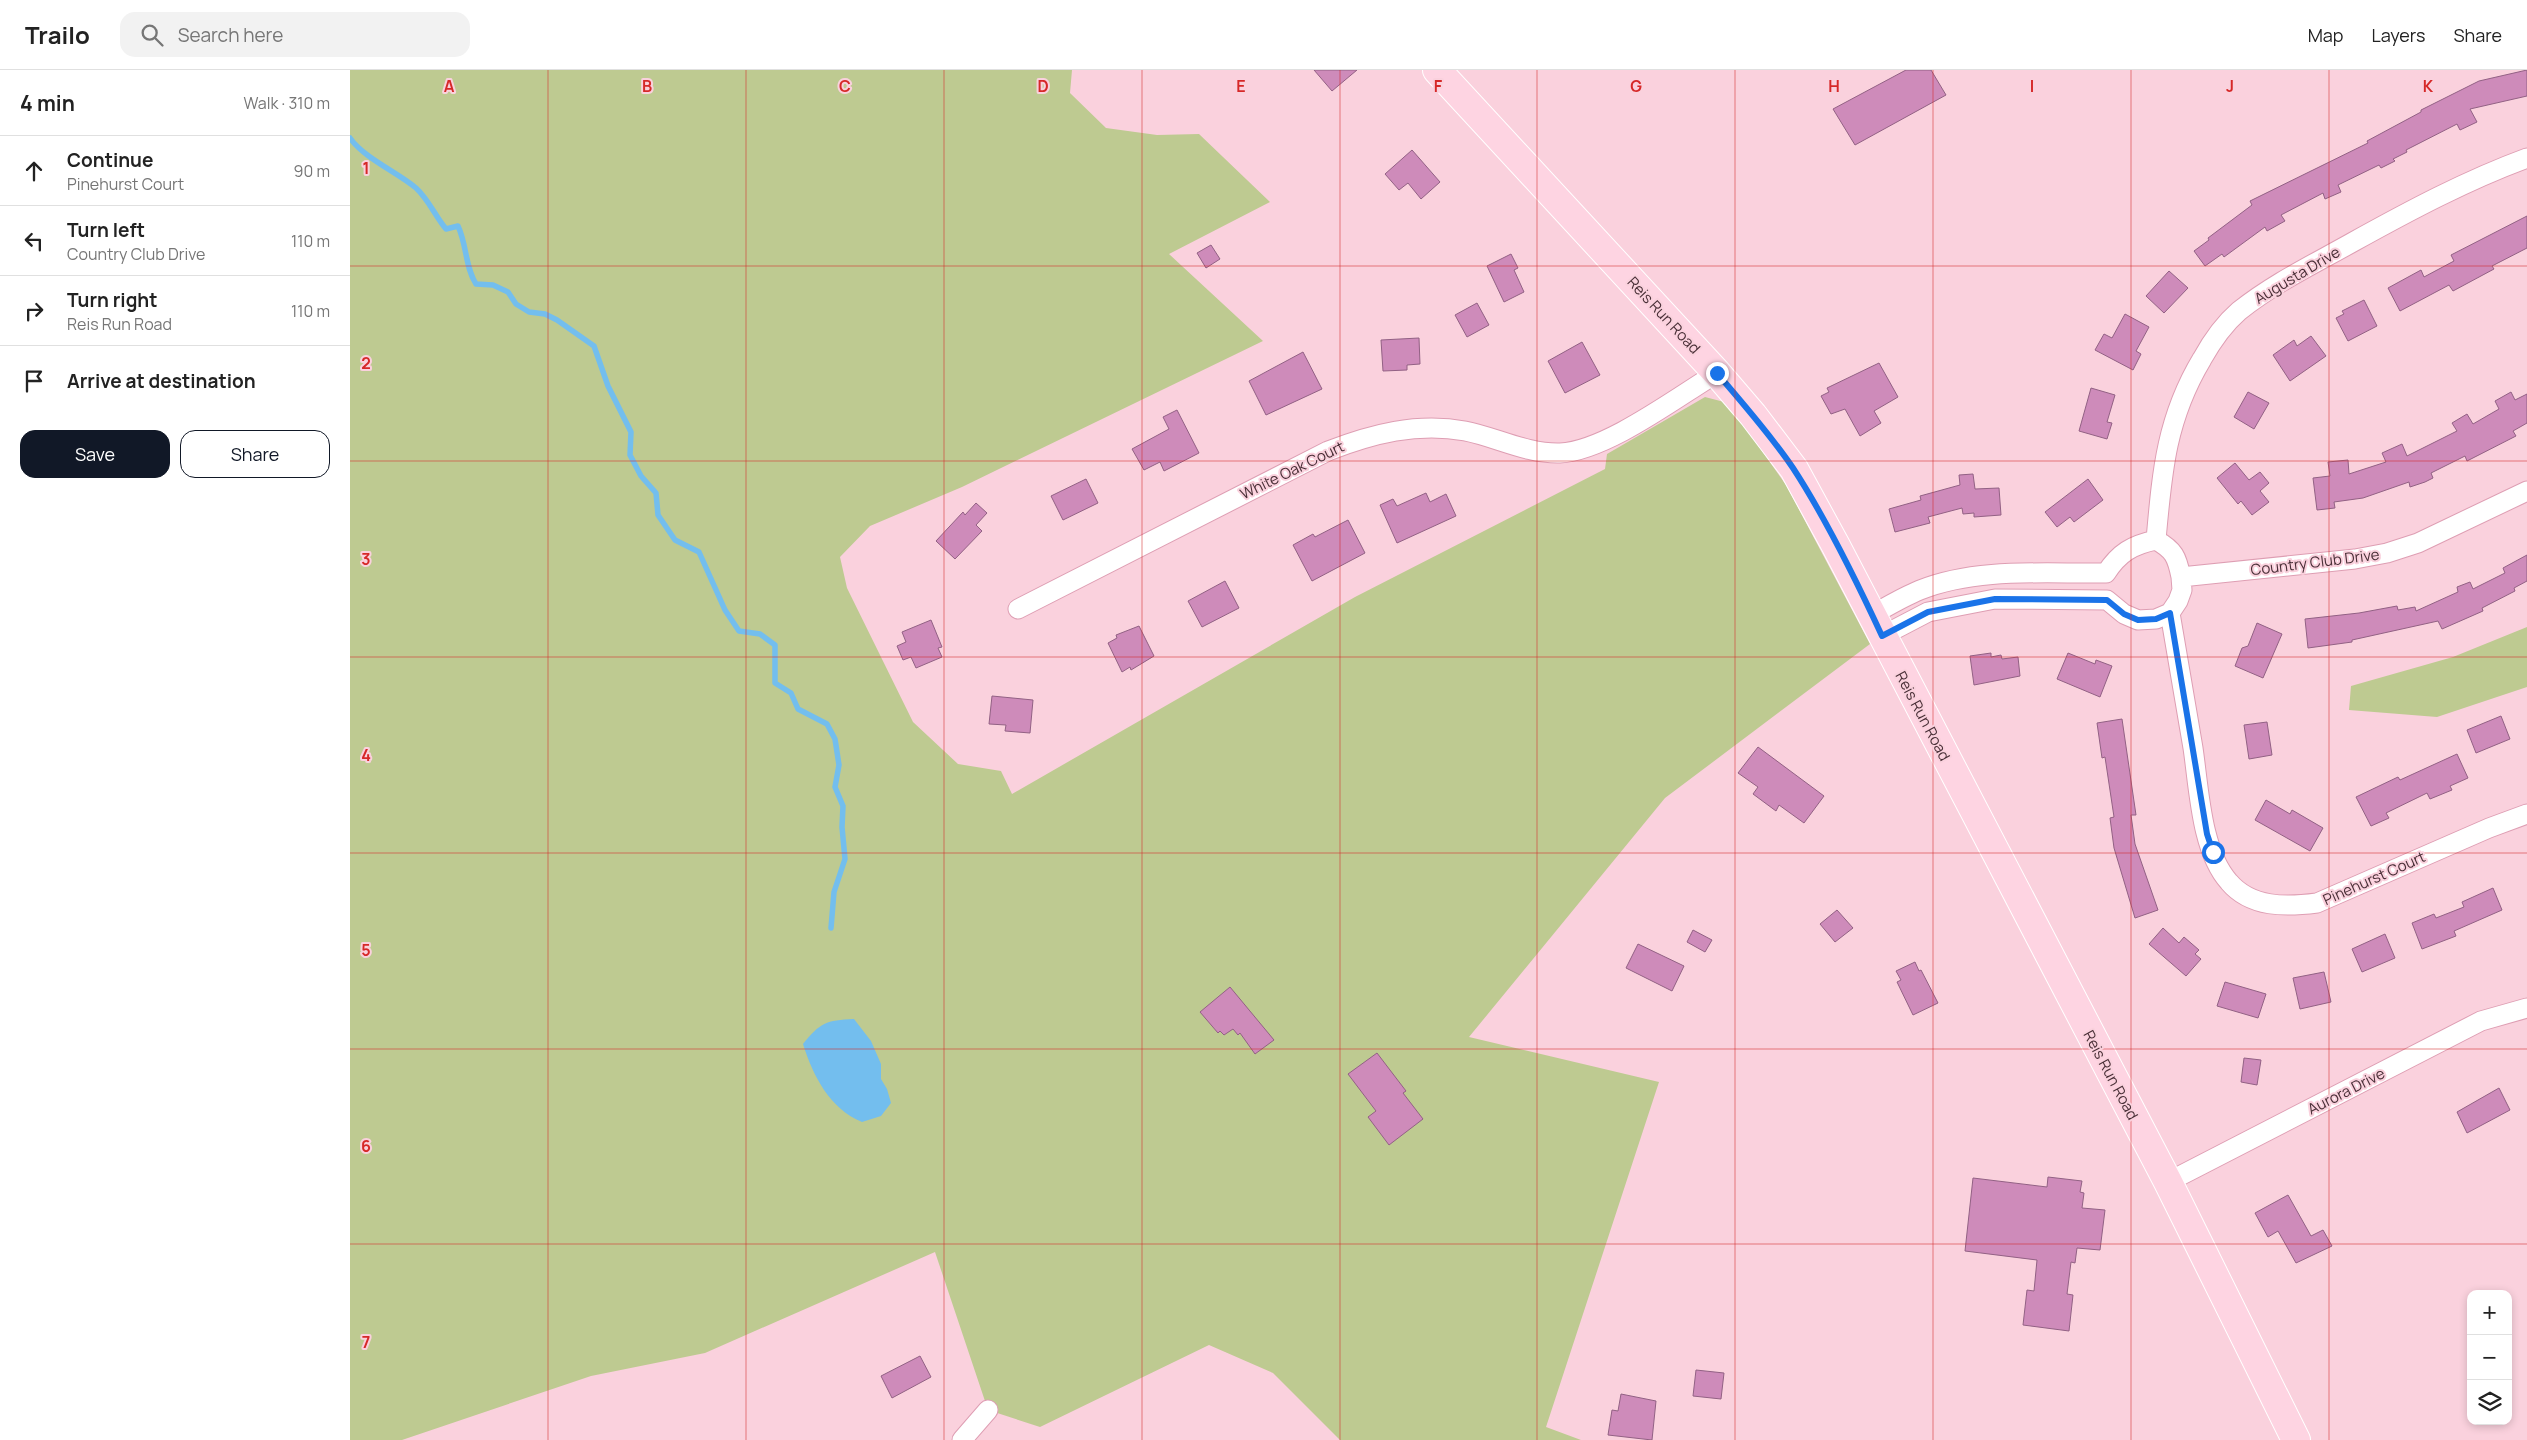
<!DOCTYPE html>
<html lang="en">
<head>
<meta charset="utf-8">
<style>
  body { margin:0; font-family:Manrope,sans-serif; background:#f2f2f2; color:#222 }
  .controls { position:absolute; right:15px; bottom:15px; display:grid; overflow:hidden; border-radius:10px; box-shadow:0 2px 8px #0003 }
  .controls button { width:45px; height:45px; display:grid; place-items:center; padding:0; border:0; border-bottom:1px solid #e0e0e0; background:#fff; color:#222; font:25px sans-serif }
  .stop { position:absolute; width:15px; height:15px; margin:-11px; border:4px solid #1a73e8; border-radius:50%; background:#fff }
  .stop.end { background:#1a73e8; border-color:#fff; box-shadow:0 1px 5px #0008 }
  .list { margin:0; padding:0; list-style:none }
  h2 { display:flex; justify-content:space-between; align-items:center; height:65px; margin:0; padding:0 20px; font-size:21px }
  h2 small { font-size:16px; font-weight:400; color:#767676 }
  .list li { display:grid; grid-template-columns:32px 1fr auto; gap:15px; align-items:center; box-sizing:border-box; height:70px; padding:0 20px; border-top:1px solid #e0e0e0 }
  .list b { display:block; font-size:19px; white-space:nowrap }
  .list p { margin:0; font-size:16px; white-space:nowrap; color:#767676 }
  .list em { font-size:16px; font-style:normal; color:#767676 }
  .actions { display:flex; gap:10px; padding:15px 20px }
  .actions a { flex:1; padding:11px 0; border:1px solid #111827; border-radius:15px; text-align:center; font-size:18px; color:#111827 }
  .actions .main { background:#111827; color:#fff }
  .icon { flex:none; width:28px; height:28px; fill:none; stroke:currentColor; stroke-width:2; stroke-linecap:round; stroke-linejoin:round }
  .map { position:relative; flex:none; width:2177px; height:1370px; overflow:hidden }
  header { display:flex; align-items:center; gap:30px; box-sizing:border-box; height:70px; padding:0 25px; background:#fff; border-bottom:1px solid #e0e0e0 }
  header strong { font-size:24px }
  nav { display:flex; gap:28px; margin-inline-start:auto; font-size:18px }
  .search { width:350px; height:45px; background:#f2f2f2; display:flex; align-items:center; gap:12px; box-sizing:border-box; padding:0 18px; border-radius:15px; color:#767676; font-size:19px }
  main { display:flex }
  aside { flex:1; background:#fff }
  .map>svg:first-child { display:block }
</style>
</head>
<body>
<header>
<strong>Trailo</strong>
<div class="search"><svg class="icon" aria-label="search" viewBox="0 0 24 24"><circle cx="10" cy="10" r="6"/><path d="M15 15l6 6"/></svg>Search here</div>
<nav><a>Map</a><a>Layers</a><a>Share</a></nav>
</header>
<main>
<aside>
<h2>4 min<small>Walk · 310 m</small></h2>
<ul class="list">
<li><svg class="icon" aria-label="ahead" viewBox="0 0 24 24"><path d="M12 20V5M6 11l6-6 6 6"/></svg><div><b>Continue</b><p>Pinehurst Court</p></div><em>90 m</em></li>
<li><svg class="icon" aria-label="left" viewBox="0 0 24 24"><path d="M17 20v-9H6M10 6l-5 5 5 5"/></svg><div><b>Turn left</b><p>Country Club Drive</p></div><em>110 m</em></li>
<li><svg class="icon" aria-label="right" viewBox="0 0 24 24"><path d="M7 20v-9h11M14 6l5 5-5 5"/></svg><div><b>Turn right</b><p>Reis Run Road</p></div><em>110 m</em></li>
<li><svg class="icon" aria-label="arrive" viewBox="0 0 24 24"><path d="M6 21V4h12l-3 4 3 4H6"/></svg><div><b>Arrive at destination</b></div></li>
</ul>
<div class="actions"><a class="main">Save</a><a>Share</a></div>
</aside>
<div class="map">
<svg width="2177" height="1370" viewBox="0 0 2177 1370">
  <rect width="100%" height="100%" fill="#fad1dd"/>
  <path fill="#beca91" d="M0,0H722L720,23L756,58L807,65L849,64L920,132L819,184L913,271L612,417L520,456L490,487L497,518L563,652L608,694L651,701L662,724L1005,527L1255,399L1257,384L1355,327L1378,333L1436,415L1520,574L1315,728L1119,967L1309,1012L1196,1357L1231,1370H990L923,1303L859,1275L690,1357L638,1340L585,1182L355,1283L241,1306L52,1370H0Z
    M2177,557V617L2087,647L1999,640L2001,616L2103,587Z"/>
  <path fill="#73beee" d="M504,949L521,971L531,994V1009L537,1019L541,1033L531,1046L512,1052C480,1039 463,1006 453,974C470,953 476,950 504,949Z"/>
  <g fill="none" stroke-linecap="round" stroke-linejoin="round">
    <path stroke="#73beee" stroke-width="5.5" d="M0,68C14,88 47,102 66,118C79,130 85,146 96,159L108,156C117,175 115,197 126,214L143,215L158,222L166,234L179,242L195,244L207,250L244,276L258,316L281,362L280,385L291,406L306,423L308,445L325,470L349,482L375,540L389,561L410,564L425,575V613L441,623L448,639L477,654L485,669L489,695L485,717L493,736L492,757L495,789L484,822L481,858"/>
  </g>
  <path fill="#ce8bba" stroke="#926184" d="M964,0H1007L982,21Z
    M1556,0H1581L1596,25L1505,75L1483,39Z
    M2177,0V26L2120,39L2127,52L2110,60L2107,54L2056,80L2057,82L2043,89L2045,91L2031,98L2029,95L1988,115L1991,122L1975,129L1973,123L1931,145L1935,151L1917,161L1915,157L1874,187L1872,184L1855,196L1844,181L1859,170L1858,168L1902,135L1900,131L2018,73L2017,71L2071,42V40L2129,11Z
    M1062,80L1090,112L1071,129L1058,113L1049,120L1035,104Z
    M2177,146V178L2142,196L2144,199L2103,221L2099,215L2050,241L2038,218L2071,200L2074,207L2104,191L2101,185Z
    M861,175L870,189L856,198L847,183Z
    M1161,184L1168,198L1164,200L1174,222L1154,232L1137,196Z
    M1819,201L1838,218L1814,243L1796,226Z
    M2014,230L2027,256L1998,271L1986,248L1994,244L1992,241Z
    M1127,233L1139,255L1117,267L1105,245Z
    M1775,244L1799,257L1786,281L1791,284L1783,300L1745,280L1754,264L1762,268Z
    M1961,266L1976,286L1940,311L1923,285L1944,270L1947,276Z
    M1069,268L1070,294L1057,295V300L1033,301L1031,270Z
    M1232,272L1250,305L1215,323L1198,291Z
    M953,282L972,319L916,345L899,311Z
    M1529,293L1548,327L1524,341L1531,353L1510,366L1495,339L1481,344L1471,326L1479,322L1477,318Z
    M1741,318L1765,325L1757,352L1762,353L1757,369L1729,361Z
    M1898,322L1919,333L1904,359L1884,347Z
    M2161,322L2165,330L2177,324V353L2163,361L2166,366L2117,391L2115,386L2081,403L2083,408L2075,412L2060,417L2059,412L2013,428L1984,432L1985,438L1967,440L1963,408L1980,406L1978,392L1998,390L1999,404L2036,392L2032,383L2052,374L2057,386L2107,361L2102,353L2117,344L2123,354L2149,339L2145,331Z
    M827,340L849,383L814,401L810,392L794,400L782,379L819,359L813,347Z
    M1885,393L1899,410L1910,402L1919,413L1910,421L1919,432L1902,445L1891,431L1888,434L1867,408Z
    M1623,404L1625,419L1649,418L1651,445L1624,447V443L1613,444L1612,438L1578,447L1580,453L1545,462L1539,439L1571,430L1570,426L1610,415L1609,405Z
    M736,409L748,433L713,450L701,426Z
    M1738,409L1753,430L1724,452L1720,447L1707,457L1695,442Z
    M1076,423L1080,432L1096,424L1106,446L1047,473L1030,435L1043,429L1047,436Z
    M626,433L637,443L626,455L632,461L605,489L586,471L613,442L615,445Z
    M998,450L1015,483L962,511L943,475L963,464L965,467Z
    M2177,485V511L2164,518L2165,521L2132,538L2133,541L2092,559L2088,551L2002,570V572L1958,578L1955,549L2009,543L2047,536L2048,540L2065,537L2066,541L2108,522L2107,517L2120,512L2123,519L2155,503L2153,498Z
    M875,511L889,538L852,557L838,531Z
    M581,550L592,577L588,578L592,587L566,598L561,587L553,590L547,576L556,572L552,562Z
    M1907,553L1932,564L1913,608L1885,596L1892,578L1898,576Z
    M789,556L804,586L781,600L780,597L772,602L758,573L767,568L766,565Z
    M1641,583V587L1651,585L1652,589L1668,587L1670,606L1624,615L1620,586Z
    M1718,583L1745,594L1746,590L1762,596L1750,627L1707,609Z
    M642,626L683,630L680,663L655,661L656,655L639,654Z
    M2151,646L2160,669L2126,683L2117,660Z
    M1772,649L1786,745H1781L1785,774L1808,840L1785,848L1764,778L1760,748L1764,747L1755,687L1752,688L1747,653Z
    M1917,652L1922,685L1899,689L1894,655Z
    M1408,677L1474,726L1454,753L1429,735L1426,741L1403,724L1408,717L1388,703Z
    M2107,684L2118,708L2100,716L2102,720L2080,729L2077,723L2036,743L2039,748L2021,756L2006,727L2048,707L2050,710Z
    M1916,730L1940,744L1942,740L1973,758L1960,781L1905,750Z
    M2143,818L2152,840L2104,861L2106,866L2072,879L2062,853L2084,844L2086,848L2114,837L2112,832Z
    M1487,840L1503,858L1485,872L1470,854Z
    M1813,858L1829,873L1834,867L1849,880L1845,884L1851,889L1836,906L1799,874Z
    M1343,860L1362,870L1355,882L1337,872Z
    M2035,864L2045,888L2012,902L2002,879Z
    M1288,874L1334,896L1322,921L1276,898Z
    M1565,892L1569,901L1571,900L1588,933L1563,945L1547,912L1551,910L1546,901Z
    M1974,902L1981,932L1950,939L1943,908Z
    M1875,912L1916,924L1908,948L1867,936Z
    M880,917L924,970L905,984L890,963L888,965L883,959L874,965L870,961L868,963L850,942Z
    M1027,983L1056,1021L1053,1023L1073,1049L1039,1075L1018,1047L1026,1041L998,1004Z
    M1894,988L1911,990L1907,1015L1891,1012Z
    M2149,1018L2160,1040L2117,1063L2107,1042Z
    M1698,1107L1732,1111L1730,1122L1734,1123L1732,1138L1755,1140L1750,1180L1727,1178L1725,1193L1721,1192L1717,1224L1723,1225L1719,1261L1673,1255L1677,1220L1684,1221L1687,1190L1615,1181L1623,1108L1697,1117Z
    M1938,1125L1961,1166L1973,1160L1982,1176L1946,1193L1928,1161L1918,1167L1905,1143Z
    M570,1286L581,1307L542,1328L531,1306Z
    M1346,1300L1374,1303L1371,1329L1343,1326Z
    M1271,1324L1306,1331L1302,1370L1258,1365L1262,1340L1268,1341Z"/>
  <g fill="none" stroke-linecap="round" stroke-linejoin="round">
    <g stroke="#de9eb3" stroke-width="21">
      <path id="street" d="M1806,470C1812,402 1816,349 1852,289C1862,271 1874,254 1889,241C1924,213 1964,194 2003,172C2059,141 2117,110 2177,88
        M668,539L978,381C1022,364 1067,352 1115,361C1146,367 1177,384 1210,383C1256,381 1327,327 1367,303
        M1820,543C1828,588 1835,633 1843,678C1849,718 1851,781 1879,812C1901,838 1936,837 1967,833L2139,758L2177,744
        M1522,545C1538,536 1553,527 1570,520C1627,497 1696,504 1756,503C1769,483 1782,475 1806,470C1824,480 1827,487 1831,507
        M1532,566L1578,542L1645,529L1757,530L1774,544L1788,550L1806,549L1820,543L1828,531L1832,520L1831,507L2005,489L2037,483L2068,473L2177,421
        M1818,1112L2131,951L2177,938
        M612,1370L638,1340"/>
    </g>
    <g stroke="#fff" stroke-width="30">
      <path id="primary" d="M1087,0L1367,303L1403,345L1444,399L1486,476L1818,1112L1946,1370"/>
    </g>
    <use href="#street" stroke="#fff" stroke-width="19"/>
    <use href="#primary" stroke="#fed4e2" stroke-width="28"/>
  </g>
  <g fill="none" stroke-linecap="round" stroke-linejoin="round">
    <path stroke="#1a73e8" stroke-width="6" d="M1367,303C1393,334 1420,364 1443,398C1475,447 1507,512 1532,566L1578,542L1645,529L1757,530L1774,544L1788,550L1806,549L1820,543L1857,764L1863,782"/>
  </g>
  <path fill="none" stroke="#d62828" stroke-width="1" stroke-opacity="0.55" d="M198,0V1370M396,0V1370M594,0V1370M792,0V1370M990,0V1370M1187,0V1370M1385,0V1370M1583,0V1370M1781,0V1370M1979,0V1370M0,196H2177M0,391H2177M0,587H2177M0,783H2177M0,979H2177M0,1174H2177"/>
  <g text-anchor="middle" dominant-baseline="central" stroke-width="4" stroke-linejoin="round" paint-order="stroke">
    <g font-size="15" fill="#492f37" stroke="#fad1dd">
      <text transform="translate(1947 205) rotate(-31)">Augusta Drive</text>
      <text transform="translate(1314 245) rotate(47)">Reis Run Road</text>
      <text transform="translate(942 400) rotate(-26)">White Oak Court</text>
      <text transform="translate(1965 492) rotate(-7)">Country Club Drive</text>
      <text transform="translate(1573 646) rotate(62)">Reis Run Road</text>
      <text transform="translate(2024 808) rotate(-24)">Pinehurst Court</text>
      <text transform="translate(1761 1005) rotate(62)">Reis Run Road</text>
      <text transform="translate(1996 1021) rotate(-27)">Aurora Drive</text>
    </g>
  </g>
  <g font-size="16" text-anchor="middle" font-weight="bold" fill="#d62828" stroke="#fad1dd" stroke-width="4" stroke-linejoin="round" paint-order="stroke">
    <text x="99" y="22">A</text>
    <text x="297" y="22">B</text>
    <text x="495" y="22">C</text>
    <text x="693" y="22">D</text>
    <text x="891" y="22">E</text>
    <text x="1088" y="22">F</text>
    <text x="1286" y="22">G</text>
    <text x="1484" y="22">H</text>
    <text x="1682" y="22">I</text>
    <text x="1880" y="22">J</text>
    <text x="2078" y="22">K</text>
    <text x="16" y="104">1</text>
    <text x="16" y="299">2</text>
    <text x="16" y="495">3</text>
    <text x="16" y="691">4</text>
    <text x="16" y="886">5</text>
    <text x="16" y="1082">6</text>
    <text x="16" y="1278">7</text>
  </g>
</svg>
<div class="controls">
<button>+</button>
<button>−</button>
<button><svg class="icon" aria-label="layers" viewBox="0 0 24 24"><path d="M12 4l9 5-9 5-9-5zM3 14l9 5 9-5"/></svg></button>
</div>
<div class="stop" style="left:1863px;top:782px"></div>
<div class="stop end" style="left:1367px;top:303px"></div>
</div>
</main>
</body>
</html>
